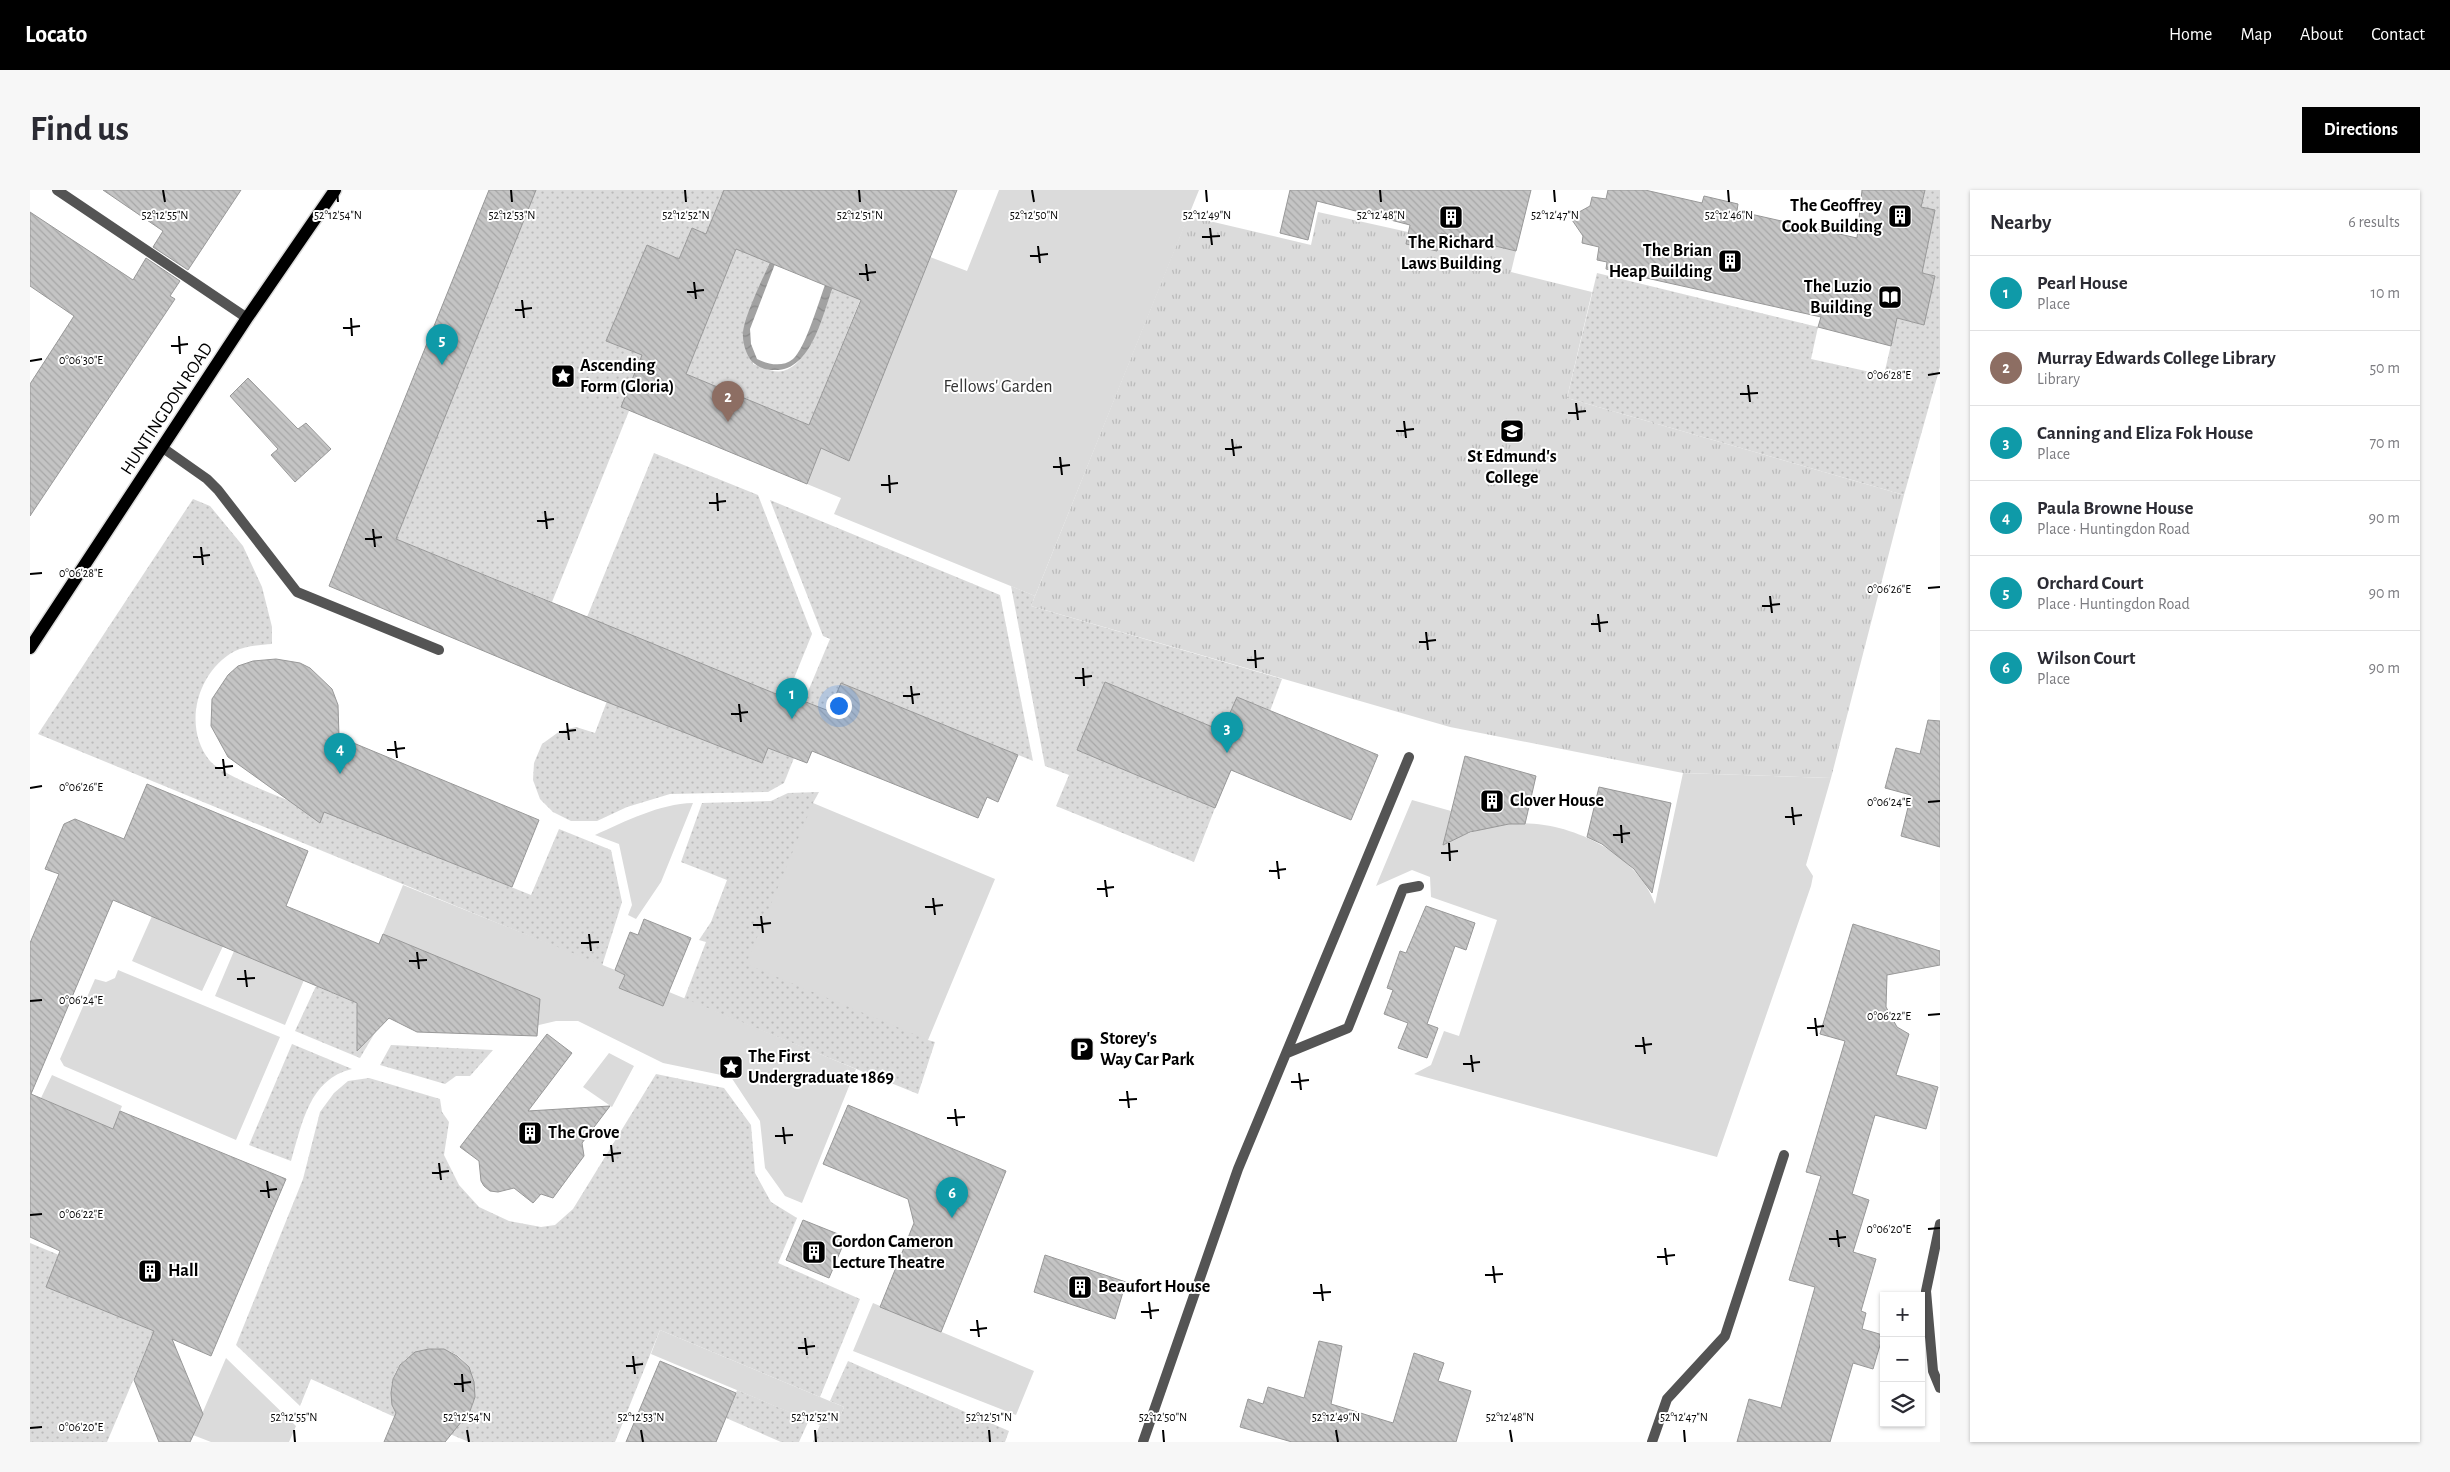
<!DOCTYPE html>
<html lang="en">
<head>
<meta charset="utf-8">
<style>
  body { margin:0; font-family:"Alegreya Sans",sans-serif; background:#f7f7f7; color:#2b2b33 }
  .controls { position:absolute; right:15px; bottom:15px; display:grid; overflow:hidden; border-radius:0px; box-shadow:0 1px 4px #0004 }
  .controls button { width:45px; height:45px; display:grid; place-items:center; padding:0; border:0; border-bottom:1px solid #e1e1e2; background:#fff; color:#2b2b33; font:25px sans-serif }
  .you { position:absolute; left:808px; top:515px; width:18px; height:18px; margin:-12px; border:4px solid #fff; border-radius:50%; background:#1a73e8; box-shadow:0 0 0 8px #1a73e833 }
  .badge { display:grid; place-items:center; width:32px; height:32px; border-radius:50%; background:#000; color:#fff; font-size:16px; font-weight:700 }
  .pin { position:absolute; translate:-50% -41px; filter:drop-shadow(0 1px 2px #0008) }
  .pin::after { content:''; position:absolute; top:26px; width:18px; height:15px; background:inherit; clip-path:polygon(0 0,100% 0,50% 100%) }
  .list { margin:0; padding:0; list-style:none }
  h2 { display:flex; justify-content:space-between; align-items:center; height:65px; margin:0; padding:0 20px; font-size:21px }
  h2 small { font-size:16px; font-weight:400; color:#7c7c81 }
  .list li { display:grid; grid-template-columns:32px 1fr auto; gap:15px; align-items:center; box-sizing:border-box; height:75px; padding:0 20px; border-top:1px solid #e1e1e2 }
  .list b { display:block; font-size:19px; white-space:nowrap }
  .list p { margin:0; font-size:16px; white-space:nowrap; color:#7c7c81 }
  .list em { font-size:16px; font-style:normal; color:#7c7c81 }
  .icon { flex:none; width:28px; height:28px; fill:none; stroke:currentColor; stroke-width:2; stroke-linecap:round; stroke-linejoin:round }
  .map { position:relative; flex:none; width:1910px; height:1252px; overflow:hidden; border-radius:0px }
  header { display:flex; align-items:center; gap:30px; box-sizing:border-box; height:70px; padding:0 25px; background:#000; color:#fff }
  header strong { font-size:24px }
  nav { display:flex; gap:28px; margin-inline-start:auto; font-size:18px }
  .intro { display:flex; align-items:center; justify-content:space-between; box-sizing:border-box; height:120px; padding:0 30px }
  h1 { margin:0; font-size:35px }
  .button { padding:12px 22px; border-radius:0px; background:#000; color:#fff; font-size:18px; font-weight:700 }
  main { display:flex; gap:30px; padding:0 30px }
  aside { flex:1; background:#fff; border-radius:0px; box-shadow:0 1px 4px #0004 }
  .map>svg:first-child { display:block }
</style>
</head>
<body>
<header>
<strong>Locato</strong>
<nav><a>Home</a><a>Map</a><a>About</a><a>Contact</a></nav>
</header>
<div class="intro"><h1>Find us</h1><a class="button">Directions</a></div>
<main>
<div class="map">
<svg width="1910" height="1252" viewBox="0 0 1910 1252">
  <defs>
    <pattern id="grass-dots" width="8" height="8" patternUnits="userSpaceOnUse" patternTransform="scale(1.25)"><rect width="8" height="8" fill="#dbdbdb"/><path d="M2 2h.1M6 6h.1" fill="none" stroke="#bababa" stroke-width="1.8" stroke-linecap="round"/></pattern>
    <pattern id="park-tufts" width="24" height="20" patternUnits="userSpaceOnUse" patternTransform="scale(1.25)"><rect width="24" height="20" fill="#dbdbdb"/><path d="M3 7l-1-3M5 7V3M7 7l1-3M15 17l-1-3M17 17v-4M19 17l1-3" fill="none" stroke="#bababa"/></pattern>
    <pattern id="water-waves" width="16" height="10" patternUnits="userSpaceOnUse" patternTransform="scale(1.25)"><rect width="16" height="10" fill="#a2a2a2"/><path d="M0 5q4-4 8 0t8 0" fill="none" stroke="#8a8a8a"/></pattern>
    <pattern id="building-back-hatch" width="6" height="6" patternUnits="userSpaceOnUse" patternTransform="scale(1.25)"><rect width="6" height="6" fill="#c4c4c4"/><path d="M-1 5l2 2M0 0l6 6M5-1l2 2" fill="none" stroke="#a7a7a7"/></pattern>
  </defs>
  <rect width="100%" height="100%" fill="#fff"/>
  <path fill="url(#grass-dots)" d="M506,0H694L676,44L662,38L649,69L617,55L576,151L612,165L592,217L599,221L522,412L366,349Z
    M1895,0H1910V177L1874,305L1537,208L1567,83L1788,137L1781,169L1854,185L1867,128L1893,135L1905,86L1878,79L1905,21L1891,17Z
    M706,59L740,71L715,136L723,174C732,177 743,183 753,181C780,175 794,120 803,97L831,108L779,235L656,184Z
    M624,263L728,305L782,444L756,508L557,427Z
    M163,309L180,316L213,356L232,397L242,437V454C230,455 216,456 205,461C167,481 152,537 180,571C193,587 267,613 290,623L295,611L313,629L501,705L529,639L581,660L592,712L572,776L8,544Z
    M740,310L970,405L1003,571L811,493L799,521L774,511L800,449L793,446Z
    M981,396L1005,406L1001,416L1252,489L1240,521L1207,507L1192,541L1075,492L1047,560L1185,618L1164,672L1026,616L1039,585L1015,576Z
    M577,511L731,573L738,558L764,568L754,593L738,602L640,604L597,617L567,631H541L523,622L510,609L503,590L504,573L512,554L530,541L546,537L565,543Z
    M789,602L783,613L898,850L905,852L888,904L654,809L676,752L669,750L681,732L697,690L651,672L672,613L741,611L758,603Z
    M286,796L331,815L346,841L330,868L265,841Z
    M262,854L322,879C279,889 272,934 261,971L219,955Z
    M361,855L463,860L440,886H426L415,894L350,875Z
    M626,884L694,898L721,935L725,983L741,1012L767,1028L748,1073L830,1109L790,1207L630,1140L585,1252H439L415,1242C432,1234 445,1222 444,1201C443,1130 332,1155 369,1229L281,1189L270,1216L206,1155L273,989L290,922L304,903L318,891L339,888L410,909L412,922L419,932L414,965L429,995L449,1017L479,1031L511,1037L525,1035L543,1019Z
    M0,1053L29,1065L16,1097L124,1141L77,1252H0Z
    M818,1171L979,1241L975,1252H783L790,1235L804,1240L814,1217L800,1211Z
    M707,1200L779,1230L769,1252H751L696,1228Z"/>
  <path fill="url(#park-tufts)" d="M1288,22L1378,42L1376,54L1407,61L1411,43L1486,61L1481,82L1562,102L1537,208L1874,305L1801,588L1653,583L1420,537L1001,416L1158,26L1281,55Z"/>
  <path fill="#dbdbdb" d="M969,0H1169L1005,406L804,324L811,308L777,294L791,258L818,271L900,67L937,81Z
    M1653,583L1801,588L1776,675L1783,686L1781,696L1687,967L1384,884L1401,875L1414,841L1429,846L1467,730L1401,707L1400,687L1382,680L1346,696L1382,610L1421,621L1413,655C1434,644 1455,636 1479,634C1534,628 1606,661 1625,714Z
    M663,613L631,692L606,729L598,725L602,715L589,654L565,645C596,631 629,614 663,613Z
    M783,613L965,689L898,850L716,774Z
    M373,695L585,780L595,785L589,798L633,816L639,802L826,879L772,1013L755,1006L735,978L730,931L701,887L633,873L548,831H526L509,835L482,845L494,821L505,823L509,819L510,813L506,808L353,744Z
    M122,726L193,756L172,801L102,771Z
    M204,761L274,790L255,835L185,806Z
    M88,780L250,847L206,950L34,876L30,869L65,789L76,792L85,788Z
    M579,863L604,876L582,917L553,897Z
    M22,885L92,916L83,939L11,908Z
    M843,1113L1004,1181L986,1225L823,1161Z
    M630,1140L814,1217L804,1241L621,1164Z
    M196,1168L266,1236L259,1252H181L163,1245Z"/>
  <path fill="url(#water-waves)" d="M740,72L745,74L720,139L721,154L727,169C737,174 752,178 763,169C775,159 789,111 795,95L803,97C792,126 781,183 743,180C737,180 730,178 725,174C717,169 712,152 713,143C714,127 733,88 740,72Z"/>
  <path fill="url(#building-back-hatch)" stroke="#989898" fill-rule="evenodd" d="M73,0H211L158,80L123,57L133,41Z
    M459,0H506L366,349L756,508L758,505L799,521L811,493L988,565L968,612L957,607L948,628L782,561L777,573L738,558L732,573L549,501L299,396Z
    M694,0H927L819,271L791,258L777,294L591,217L612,165L576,151L617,55L649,69L662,38L676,44ZM706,59L831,110L779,235L656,184Z
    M1260,0H1501L1486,61L1411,43L1407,61L1376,54L1380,35L1287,11L1278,50L1250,43Z
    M1578,0H1615L1672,13L1674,6L1708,14L1707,21L1827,48L1832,0H1895L1891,17L1905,20L1892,83L1905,86L1894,135L1867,128L1861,156L1788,137L1791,127L1576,79L1577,72L1567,70L1569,57L1552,53L1553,46L1540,27L1560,16L1562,7L1576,9Z
    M0,22L103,90L116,68L150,91L140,106L145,109L0,326V194L44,126L0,96Z
    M218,188L268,239L276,233L301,259L265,292L241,265L248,259L200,206Z
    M246,469L270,473L280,478L302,499L308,515L309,547L509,630L482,697L294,622L290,633L198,567L181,536L182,509L198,485L208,476L223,471Z
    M1075,492L1192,541L1207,507L1348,565L1321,630L1201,580L1185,618L1047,560Z
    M1898,530L1910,531V657L1871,646L1881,605L1855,598L1866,558L1890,564Z
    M1435,566L1506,586L1495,634H1479L1440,642L1413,655Z
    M117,594L278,661L256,716L349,754L353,744L510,809L507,846L387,842L359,828L327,861V813L83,710L1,904L83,939L90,921L256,989L181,1166L142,1149L173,1224L160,1252H129L104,1190L124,1141L16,1097L30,1061L0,1047V753L29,684L15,679L34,634L45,629L94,649Z
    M1569,597L1641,613L1622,703L1604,679L1572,654L1557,647Z
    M1396,716L1445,733L1436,760L1425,756L1397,834L1408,838L1397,868L1368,858L1378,833L1354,824L1363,800L1357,798L1370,761L1376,763Z
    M614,729L661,748L633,816L589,798L595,785L585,780L600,742L608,745Z
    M1823,734L1910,761V775L1857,785L1856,817L1867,837L1879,844L1866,885L1908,897L1896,939L1845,925L1822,1004L1839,1010L1823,1062L1846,1069L1831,1121L1836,1123L1832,1139L1853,1145L1843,1179L1823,1173L1800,1252H1707L1719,1209L1751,1218L1785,1097L1759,1090L1791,986L1776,982L1815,851L1790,844Z
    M517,844L542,863L498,921L580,916L552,953L554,966L523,1008L511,1004L503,1013L484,998L468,1002L460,1001L454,996L451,991L449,971L430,957Z
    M818,915L976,981L911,1142L850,1117L884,1033L878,1009L793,974Z
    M773,1030L808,1044L813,1055L799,1088L756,1070Z
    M1015,1065L1096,1092L1085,1129L1004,1102Z
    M1289,1151L1312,1156L1301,1214L1363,1233L1384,1163L1414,1173L1408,1191L1441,1201L1426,1252H1262L1210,1237L1218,1209L1233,1214L1238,1197L1274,1208Z
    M399,1159H414L427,1166L439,1177L444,1192L445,1207L440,1221L415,1252H354L366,1223L362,1215L361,1203L363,1189L370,1175L385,1162Z
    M630,1171L706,1203L686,1252H596Z"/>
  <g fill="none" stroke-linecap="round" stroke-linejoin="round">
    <g stroke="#dbdbdb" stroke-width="15">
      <path id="primary" d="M0,458L217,128L305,0"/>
    </g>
    <path stroke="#545454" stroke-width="10" d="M133,258L177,289L188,300L267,402L409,460
      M1257,863L1318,838L1373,699L1389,696
      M1113,1252L1208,979L1379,567
      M1622,1252L1637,1209L1695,1146L1754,965"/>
    <path stroke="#545454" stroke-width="10" d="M27,0L217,128
      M1910,1034L1896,1101L1903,1181L1910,1198"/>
    <use href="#primary" stroke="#000" stroke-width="12"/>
  </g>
  <path fill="none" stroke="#000" stroke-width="2" d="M133,0L135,12M307,0L308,12M481,0L482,12M655,0L656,12M829,0L830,12M1002,0L1004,12M1176,0L1177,12M1350,0L1351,12M1524,0L1525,12M1698,0L1699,12M1180,38L1182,55M1172,47L1190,46M1008,56L1010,73M1000,66L1018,64M836,74L838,91M829,84L846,82M664,92L666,109M657,102L674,100M492,110L494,128M485,120L502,118M321,128L322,146M313,138L330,136M149,146L150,164M141,156L158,154M0,171L12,169M1898,185L1910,183M1718,195L1720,212M1710,204L1728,203M1546,213L1548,230M1538,223L1556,221M1374,231L1376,248M1366,241L1384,239M1202,249L1204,266M1195,259L1212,257M1030,267L1032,285M1023,277L1040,275M859,285L860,303M851,295L868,293M687,303L688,321M679,313L696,311M515,321L517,339M507,331L524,329M343,339L345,357M335,349L352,347M171,357L173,375M163,367L180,365M0,384L12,383M1898,398L1910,397M1740,406L1742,423M1732,416L1750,414M1568,424L1570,442M1561,434L1578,432M1396,442L1398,460M1389,452L1406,450M1225,460L1226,478M1217,470L1234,468M1053,478L1054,496M1045,488L1062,486M881,496L883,514M873,506L890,504M709,514L711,532M701,524L718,522M537,533L539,550M529,542L546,540M365,551L367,568M357,560L375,558M193,569L195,586M185,578L203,576M0,598L12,596M1898,612L1910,611M1762,617L1764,635M1755,627L1772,625M1591,635L1592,653M1583,645L1600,643M1419,653L1420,671M1411,663L1428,661M1247,671L1249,689M1239,681L1256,679M1075,690L1077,707M1067,699L1084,697M903,708L905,725M895,717L913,715M731,726L733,743M723,735L741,733M559,744L561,761M551,753L569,752M387,762L389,779M379,771L397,770M215,780L217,797M207,789L225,788M0,811L12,810M1898,825L1910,824M1785,828L1787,846M1777,838L1794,836M1613,847L1615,864M1605,856L1622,854M1441,865L1443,882M1433,874L1450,872M1269,883L1271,900M1261,892L1279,890M1097,901L1099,918M1089,910L1107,909M925,919L927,936M917,928L935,927M753,937L755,954M745,946L763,945M581,955L583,972M573,965L591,963M409,973L411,990M402,983L419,981M237,991L239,1008M230,1001L247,999M0,1025L12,1024M1898,1039L1910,1038M1807,1040L1809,1057M1799,1049L1816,1047M1635,1058L1637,1075M1627,1067L1645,1065M1463,1076L1465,1093M1455,1085L1473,1084M1291,1094L1293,1111M1283,1103L1301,1102M1119,1112L1121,1129M1111,1122L1129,1120M947,1130L949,1147M940,1140L957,1138M775,1148L777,1165M768,1158L785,1156M603,1166L605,1184M596,1176L613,1174M432,1184L433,1202M424,1194L441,1192M0,1238L12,1237M264,1240L265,1252M437,1240L439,1252M611,1240L613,1252M785,1240L786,1252M959,1240L960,1252M1133,1240L1134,1252M1306,1240L1308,1252M1480,1240L1482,1252M1654,1240L1655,1252"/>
  <defs>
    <g id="building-square" transform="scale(1.25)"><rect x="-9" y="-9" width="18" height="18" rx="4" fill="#000" stroke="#fff"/><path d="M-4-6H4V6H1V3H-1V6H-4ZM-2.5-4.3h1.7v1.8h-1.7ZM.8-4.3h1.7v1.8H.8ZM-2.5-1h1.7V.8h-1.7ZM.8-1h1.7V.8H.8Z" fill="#fff"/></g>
    <g id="library-square" transform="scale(1.25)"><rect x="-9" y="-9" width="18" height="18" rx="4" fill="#000" stroke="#fff"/><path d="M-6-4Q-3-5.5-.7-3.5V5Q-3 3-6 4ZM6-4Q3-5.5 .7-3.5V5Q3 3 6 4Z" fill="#fff"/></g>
    <g id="sight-square" transform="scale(1.25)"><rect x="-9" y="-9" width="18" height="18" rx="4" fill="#000" stroke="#fff"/><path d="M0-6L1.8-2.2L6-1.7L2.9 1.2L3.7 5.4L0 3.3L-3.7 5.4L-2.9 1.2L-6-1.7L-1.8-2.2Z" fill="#fff"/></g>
    <g id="university-square" transform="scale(1.25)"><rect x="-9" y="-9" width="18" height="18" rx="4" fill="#000" stroke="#fff"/><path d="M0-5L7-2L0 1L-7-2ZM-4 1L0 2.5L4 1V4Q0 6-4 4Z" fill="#fff"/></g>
    <g id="parking-square" transform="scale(1.25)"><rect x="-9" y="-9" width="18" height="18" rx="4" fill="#000" stroke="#fff"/><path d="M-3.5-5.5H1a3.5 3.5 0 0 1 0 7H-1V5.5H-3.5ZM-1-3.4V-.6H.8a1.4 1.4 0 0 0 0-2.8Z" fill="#fff"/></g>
  </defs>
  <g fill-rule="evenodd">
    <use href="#building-square" x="1870" y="26"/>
    <use href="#building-square" x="1421" y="27"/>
    <use href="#building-square" x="1700" y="71"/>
    <use href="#library-square" x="1860" y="107"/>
    <use href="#sight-square" x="533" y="186"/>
    <use href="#university-square" x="1482" y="241"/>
    <use href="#building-square" x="1462" y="611"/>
    <use href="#parking-square" x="1052" y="859"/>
    <use href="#sight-square" x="701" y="877"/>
    <use href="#building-square" x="500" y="943"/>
    <use href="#building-square" x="784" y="1062"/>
    <use href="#building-square" x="120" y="1081"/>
    <use href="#building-square" x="1050" y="1097"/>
  </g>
  <g text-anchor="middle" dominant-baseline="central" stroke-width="4" stroke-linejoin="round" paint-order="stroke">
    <g font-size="18" font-weight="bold" fill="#000" stroke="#fff" text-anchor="start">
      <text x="1852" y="16" text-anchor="end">The Geoffrey<tspan x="1852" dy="21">Cook Building</tspan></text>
      <text x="1421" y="53" text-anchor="middle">The Richard<tspan x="1421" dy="21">Laws Building</tspan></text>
      <text x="1682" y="61" text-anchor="end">The Brian<tspan x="1682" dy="21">Heap Building</tspan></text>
      <text x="1842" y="97" text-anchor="end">The Luzio<tspan x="1842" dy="21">Building</tspan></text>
      <text x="550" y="176">Ascending<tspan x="550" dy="21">Form (Gloria)</tspan></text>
      <text x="1482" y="267" text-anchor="middle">St Edmund's<tspan x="1482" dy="21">College</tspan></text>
      <text x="1480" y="611">Clover House</text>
      <text x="1070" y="849">Storey's<tspan x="1070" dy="21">Way Car Park</tspan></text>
      <text x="718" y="867">The First<tspan x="718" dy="21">Undergraduate 1869</tspan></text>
      <text x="518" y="943">The Grove</text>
      <text x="802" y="1052">Gordon Cameron<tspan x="802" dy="21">Lecture Theatre</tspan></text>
      <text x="138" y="1081">Hall</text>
      <text x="1068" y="1097">Beaufort House</text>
    </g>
    <g font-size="18" fill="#323232" stroke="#fff">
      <text x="968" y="197">Fellows' Garden</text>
    </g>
    <g font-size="18" fill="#000" stroke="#fff">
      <text transform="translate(137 219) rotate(-57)">HUNTINGDON ROAD</text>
    </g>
  </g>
  <g font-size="12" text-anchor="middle" fill="#000" stroke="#fff" stroke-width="4" stroke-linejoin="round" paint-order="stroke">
    <text x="135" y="29">52°12'55"N</text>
    <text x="308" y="29">52°12'54"N</text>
    <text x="482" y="29">52°12'53"N</text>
    <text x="656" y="29">52°12'52"N</text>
    <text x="830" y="29">52°12'51"N</text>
    <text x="1004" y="29">52°12'50"N</text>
    <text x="1177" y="29">52°12'49"N</text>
    <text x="1351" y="29">52°12'48"N</text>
    <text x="1525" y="29">52°12'47"N</text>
    <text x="1699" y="29">52°12'46"N</text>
    <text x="51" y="174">0°06'30"E</text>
    <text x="1859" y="189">0°06'28"E</text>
    <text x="51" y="387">0°06'28"E</text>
    <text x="1859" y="403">0°06'26"E</text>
    <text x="51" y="601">0°06'26"E</text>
    <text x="1859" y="616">0°06'24"E</text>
    <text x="51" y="814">0°06'24"E</text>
    <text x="1859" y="830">0°06'22"E</text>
    <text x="51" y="1028">0°06'22"E</text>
    <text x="1859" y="1043">0°06'20"E</text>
    <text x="264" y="1231">52°12'55"N</text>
    <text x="437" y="1231">52°12'54"N</text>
    <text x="611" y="1231">52°12'53"N</text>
    <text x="785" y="1231">52°12'52"N</text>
    <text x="959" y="1231">52°12'51"N</text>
    <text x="1133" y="1231">52°12'50"N</text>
    <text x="1306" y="1231">52°12'49"N</text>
    <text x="1480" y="1231">52°12'48"N</text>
    <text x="1654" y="1231">52°12'47"N</text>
    <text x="51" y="1241">0°06'20"E</text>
  </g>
</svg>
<div class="controls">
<button>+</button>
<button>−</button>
<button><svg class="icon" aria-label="layers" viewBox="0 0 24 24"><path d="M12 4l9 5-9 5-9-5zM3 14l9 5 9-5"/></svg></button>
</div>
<div class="you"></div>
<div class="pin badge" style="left:762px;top:529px;background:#0f9aa8">1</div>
<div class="pin badge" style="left:698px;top:232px;background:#8d6e63">2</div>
<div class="pin badge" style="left:1197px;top:563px;background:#0f9aa8">3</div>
<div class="pin badge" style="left:310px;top:584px;background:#0f9aa8">4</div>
<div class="pin badge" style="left:412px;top:175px;background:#0f9aa8">5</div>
<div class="pin badge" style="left:922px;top:1028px;background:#0f9aa8">6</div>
</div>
<aside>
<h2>Nearby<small>6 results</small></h2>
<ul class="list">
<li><span class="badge" style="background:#0f9aa8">1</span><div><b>Pearl House</b><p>Place</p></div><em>10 m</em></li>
<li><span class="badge" style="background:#8d6e63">2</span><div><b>Murray Edwards College Library</b><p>Library</p></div><em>50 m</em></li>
<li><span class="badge" style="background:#0f9aa8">3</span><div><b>Canning and Eliza Fok House</b><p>Place</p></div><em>70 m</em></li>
<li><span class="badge" style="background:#0f9aa8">4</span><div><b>Paula Browne House</b><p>Place · Huntingdon Road</p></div><em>90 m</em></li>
<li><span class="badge" style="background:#0f9aa8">5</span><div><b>Orchard Court</b><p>Place · Huntingdon Road</p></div><em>90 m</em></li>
<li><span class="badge" style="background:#0f9aa8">6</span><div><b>Wilson Court</b><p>Place</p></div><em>90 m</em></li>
</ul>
</aside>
</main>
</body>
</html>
